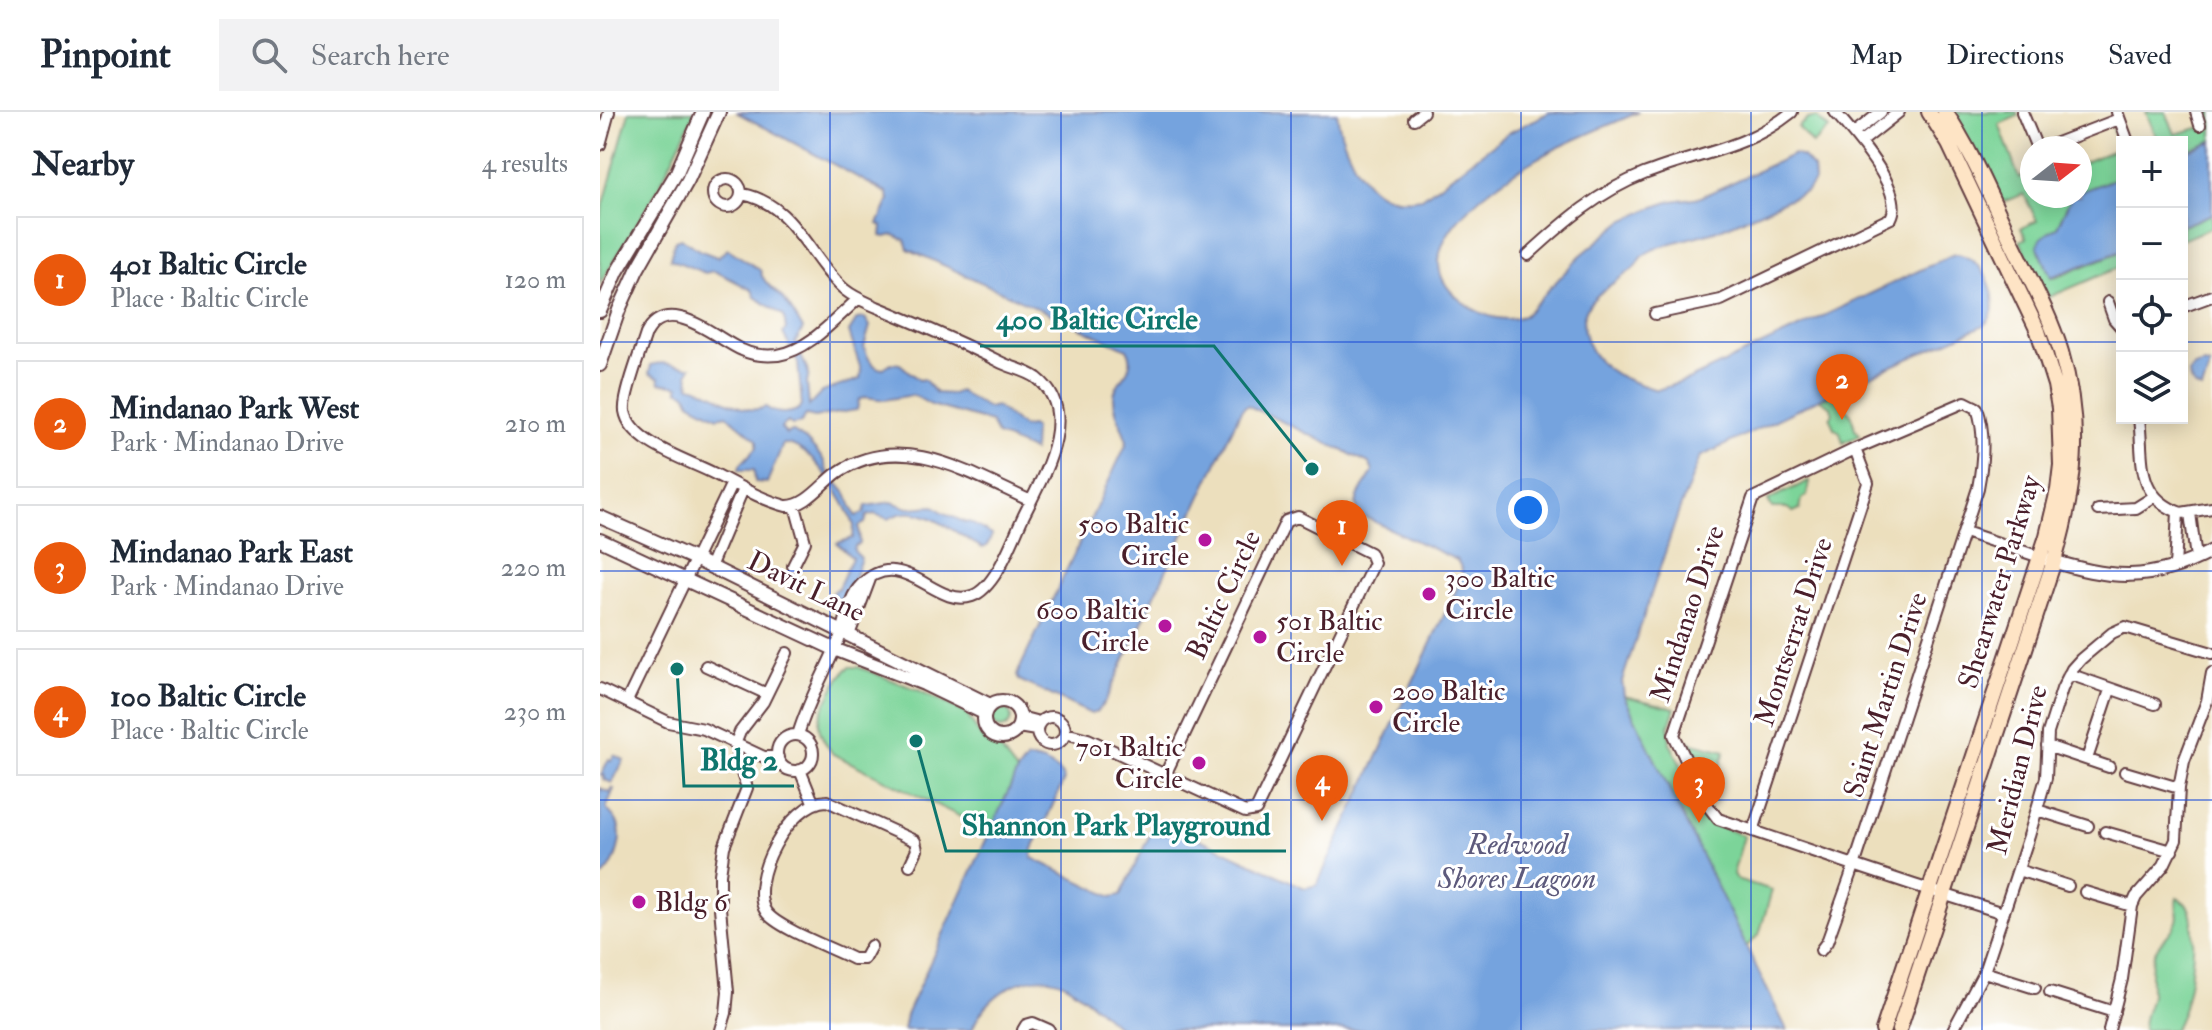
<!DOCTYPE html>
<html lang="en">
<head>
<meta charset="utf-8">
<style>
  body { margin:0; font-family:"IM FELL Double Pica",serif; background:#f2f2f3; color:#1f2937 }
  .controls { position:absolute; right:24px; top:24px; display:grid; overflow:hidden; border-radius:0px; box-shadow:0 4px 20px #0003 }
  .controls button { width:72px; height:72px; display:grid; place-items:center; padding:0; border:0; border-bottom:2px solid #e0e1e3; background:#fff; color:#1f2937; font:40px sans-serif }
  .compass { position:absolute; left:1420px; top:24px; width:72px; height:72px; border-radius:50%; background:#fff; box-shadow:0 4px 20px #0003; rotate:73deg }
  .you { position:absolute; left:928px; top:398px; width:28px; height:28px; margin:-20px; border:6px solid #fff; border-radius:50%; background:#1a73e8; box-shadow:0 0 0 12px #1a73e833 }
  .badge { display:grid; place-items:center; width:52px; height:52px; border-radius:50%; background:#ea580c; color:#fff; font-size:26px; font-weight:700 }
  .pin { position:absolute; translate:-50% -66px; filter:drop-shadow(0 2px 4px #0008) }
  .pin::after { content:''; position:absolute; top:42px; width:28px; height:24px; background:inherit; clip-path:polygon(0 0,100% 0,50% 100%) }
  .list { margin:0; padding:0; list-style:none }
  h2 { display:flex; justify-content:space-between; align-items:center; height:104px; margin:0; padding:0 32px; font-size:34px }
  h2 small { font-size:26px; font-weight:400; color:#747a83 }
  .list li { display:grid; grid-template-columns:52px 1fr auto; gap:24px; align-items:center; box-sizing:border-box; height:128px; margin:0 16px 16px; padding:0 16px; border:2px solid #e0e1e3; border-radius:0px }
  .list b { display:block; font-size:30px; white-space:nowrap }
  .list p { margin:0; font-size:26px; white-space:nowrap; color:#747a83 }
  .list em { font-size:26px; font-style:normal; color:#747a83 }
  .icon { flex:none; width:44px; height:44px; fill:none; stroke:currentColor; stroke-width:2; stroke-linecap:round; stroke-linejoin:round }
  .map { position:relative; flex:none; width:1612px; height:918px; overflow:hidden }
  header { display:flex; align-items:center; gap:48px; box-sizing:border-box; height:112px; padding:0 40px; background:#fff; border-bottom:2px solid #e0e1e3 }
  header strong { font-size:38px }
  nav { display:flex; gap:44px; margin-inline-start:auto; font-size:28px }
  .search { width:560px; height:72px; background:#f2f2f3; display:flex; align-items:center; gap:20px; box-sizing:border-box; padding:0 28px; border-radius:0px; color:#747a83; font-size:30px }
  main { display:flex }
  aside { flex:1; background:#fff }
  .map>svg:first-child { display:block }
</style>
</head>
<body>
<header>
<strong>Pinpoint</strong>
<div class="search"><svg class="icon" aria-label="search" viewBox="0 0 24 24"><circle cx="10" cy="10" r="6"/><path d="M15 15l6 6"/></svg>Search here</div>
<nav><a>Map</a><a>Directions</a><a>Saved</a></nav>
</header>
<main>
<aside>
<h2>Nearby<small>4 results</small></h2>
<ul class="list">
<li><span class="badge">1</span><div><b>401 Baltic Circle</b><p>Place · Baltic Circle</p></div><em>120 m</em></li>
<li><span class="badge">2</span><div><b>Mindanao Park West</b><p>Park · Mindanao Drive</p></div><em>210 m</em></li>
<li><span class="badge">3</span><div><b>Mindanao Park East</b><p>Park · Mindanao Drive</p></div><em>220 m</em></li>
<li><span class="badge">4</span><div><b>100 Baltic Circle</b><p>Place · Baltic Circle</p></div><em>230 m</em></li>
</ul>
</aside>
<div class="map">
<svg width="1612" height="918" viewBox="0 0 1612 918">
  <rect width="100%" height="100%" fill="#fff"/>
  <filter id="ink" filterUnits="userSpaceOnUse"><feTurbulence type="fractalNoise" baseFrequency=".0125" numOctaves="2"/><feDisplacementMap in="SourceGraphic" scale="16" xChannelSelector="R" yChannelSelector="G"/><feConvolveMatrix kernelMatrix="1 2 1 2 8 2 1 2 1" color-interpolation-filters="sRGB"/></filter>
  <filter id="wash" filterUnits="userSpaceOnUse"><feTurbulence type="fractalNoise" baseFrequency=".006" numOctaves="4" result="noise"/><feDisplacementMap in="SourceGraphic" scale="32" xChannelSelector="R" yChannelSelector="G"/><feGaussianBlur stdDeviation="1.8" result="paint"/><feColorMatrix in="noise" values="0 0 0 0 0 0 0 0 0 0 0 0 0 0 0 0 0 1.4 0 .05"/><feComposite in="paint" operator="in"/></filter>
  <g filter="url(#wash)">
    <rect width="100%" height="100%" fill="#ecdfbd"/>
    <path fill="#7cd499" stroke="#637a62" stroke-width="2" d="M29,0H95L58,77L0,172V106Z
      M1354,0H1417L1418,4L1399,12L1419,66L1432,62V84H1472L1457,115L1437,133L1451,165L1455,166L1522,139V154L1447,186L1420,129L1426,126L1421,116L1437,109L1424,82L1400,91Z
      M1546,0H1566L1575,22L1607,14L1602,0H1612V29L1582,41V30H1556L1558,29Z
      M1216,5L1229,17L1212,32L1198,15L1208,7Z
      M1512,16C1527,26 1522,47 1522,64L1480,80V52L1519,36Z
      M1612,102V115L1582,128V114Z
      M1232,283L1251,302L1255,317L1260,323L1243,331L1240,320L1234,316L1230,306L1233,301L1231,295L1219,287Z
      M1209,369L1207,384L1202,387L1200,397L1193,400L1187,396H1172L1168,388Z
      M250,555H258L318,578L366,601L381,625L397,633L417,660L391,720L233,642C227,634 219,623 219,612C219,601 240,560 250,555Z
      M1024,584L1075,596L1069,614L1070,631L1105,702L1116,713L1144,724L1133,762L1136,767L1172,778L1159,823L1146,835Z
      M391 606a10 10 0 1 1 20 0a10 10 0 1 1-20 0Z
      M1089,630L1125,639L1113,678Z
      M1577,786C1583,789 1588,792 1590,799C1598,829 1590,892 1574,918H1543C1542,903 1550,895 1551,882C1551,870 1550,857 1553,845C1556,830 1572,824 1577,809C1580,801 1574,794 1577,786Z"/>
    <path fill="#75a3de" stroke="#606184" stroke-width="2" d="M136,0H737C739,25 759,73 783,83C796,89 809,88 822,86L910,20L950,0H1039C1005,15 970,28 938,46C891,73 790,142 867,193C883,204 906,212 925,203L980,144L1023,109L1054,95L1072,89L1101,85L1194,42L1203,45L1213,56L1214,69L1207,79C1177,92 1148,106 1117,118C1101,125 1055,132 1043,144C1040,147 1039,151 1036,154C1013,175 972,187 986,227C998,260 1026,268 1057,278L1088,268L1354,142C1384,142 1407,193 1384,213L1219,287L1100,345L1079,399L1022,569L1024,584L1187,918H522C504,903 484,882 463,871C426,855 384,885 372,918H303L306,903L417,660L427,647C441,647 460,655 464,668L433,737L432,746L512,785L521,783L554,714L561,709L705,776L717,773L862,465V457L857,448L760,403C749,388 766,374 773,359L769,351L647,293L641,298L506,588L497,600L491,602L419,568L417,564L419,558L525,335L527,329C523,316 513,298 514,284C516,265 539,258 527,237L308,137L305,128L294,123L285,125L281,124L282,114L278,112L289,88L287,81Z
      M1612,29V102L1582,114V41Z
      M1522,64V139L1451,165L1437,133L1441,126L1457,115L1472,84H1480V80Z
      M81,126L99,138L117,145L128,137L160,158C163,172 176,178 185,189C191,196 198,209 203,217L195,231L209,261L207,271L209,294L222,280L260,267L261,258L249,220L257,207L265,206L270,214L264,235C267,245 272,255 282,257L291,251L300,252L319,268L324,267L336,281L352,282L359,279L388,296L396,294L423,315L431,314L434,316L433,339L397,323L391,310L331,293L313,283L284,288L266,285L259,288L257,298L215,305L206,303L201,311L192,313L188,310L181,316L186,322L192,319L207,329L223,347L227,359L246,381L256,404L264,401L266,394L292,390L308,396L334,394L344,401L366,411L369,410L392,423L387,434L383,436C357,424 320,386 289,407L274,402L267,404L265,411L259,414L260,432L255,434L254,439L261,446C256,461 252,477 241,488L236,487L232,480L238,476L252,446L237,431L253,426L254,414C247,390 210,330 183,332L167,371L155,370L154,358H139L140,353L157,335V328L127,303L118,305L91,291L87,282L78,278L79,274L60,271L59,266L49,262L51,253C63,248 78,255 91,255L88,261L90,274C115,277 139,306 166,295C175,303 194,303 202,294L198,251L183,221L186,217L184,204L155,185L152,178L127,165L114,159L105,161L70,147L75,128Z
      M1604,252L1610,254L1602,278C1594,276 1589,270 1589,261L1594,255Z
      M14,643L24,648L12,671L3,667L4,664L1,663L9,647L11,649Z
      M0,676L9,680L12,676L14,677L6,696C10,701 16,706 18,712C24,728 14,758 0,766Z"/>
  </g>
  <g filter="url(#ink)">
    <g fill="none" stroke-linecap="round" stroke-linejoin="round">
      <g stroke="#623c41" stroke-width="14">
        <path id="minor" d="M1422,0L1437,36
          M1517,0L1528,30
          M1596,0L1600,13
          M814,7L823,0
          M1254,21L1281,0
          M1261,30L1299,0
          M0,33L9,0
          M1444,36L1519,7
          M113 81a14 14 0 1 1 28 0a14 14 0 1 1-28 0Z
          M142,82C194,91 209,147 245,178C255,186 266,190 277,195C318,212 359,229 398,249C411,256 426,258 437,266C482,301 442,366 423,405C413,426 396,476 372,484C335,497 302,431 261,473C248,486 247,507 241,523C227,557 208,588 198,623
          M928,143C964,110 998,80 1044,62C1097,41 1145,38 1192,0
          M258,187C235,207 209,238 178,243C167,244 152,243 142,238C116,227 68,180 46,222C41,238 23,285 25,299C30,331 88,348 113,361C137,373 160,387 186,394C206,395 222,372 237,361C301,317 371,362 431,389
          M1508,190L1514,207L1522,216
          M1582,195L1612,184
          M1055,202L1121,188L1291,106C1306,79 1253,21 1235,0
          M1539,306C1544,346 1534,384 1581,401L1612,396
          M1498,398L1536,396L1555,384
          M1590,401L1596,446
          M1365,420L1440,445
          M193,454L205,430L195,394
          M110,455L143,377
          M1575,455L1578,400
          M249,523L270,467
          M106,554L167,582
          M1469,562L1555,592
          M0,577L68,610L104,617L164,645H178
          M27,589L131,373
          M437 619a14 14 0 1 1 28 0a14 14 0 1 1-28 0Z
          M420,605L439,610
          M418,615L436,618
          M465,621L488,627L645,700L656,698L774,451L770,441L698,405L686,409L565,663
          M177 641a18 18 0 1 1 36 0a18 18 0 1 1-36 0Z
          M1447,634L1509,655
          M1487,647L1510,578
          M200,658L213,690
          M1525,660L1579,676
          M1437,698L1488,714
          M1153,719L1268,371L1255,337
          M1505,720L1572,739
          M1418,758L1468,774
          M1485,780L1532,794
          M271,834L264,847H253C234,837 177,816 166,800C146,770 190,689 227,689L315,729L317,738L310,753
          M1221,838L1227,830L1251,763L1258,742L1378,376C1383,350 1386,321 1377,296L1365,290L1255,337L1153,386L1074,623L1108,694L1118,707L1245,750L1314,773L1330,778L1403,801
          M1384,860L1435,876
          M1450,880L1514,900
          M121,918L126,901L128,880L120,796V762L124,735L147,676L138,649L136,630L140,620L163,590L187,541
          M423,918L426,913L433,911L449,918
          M1353,918L1384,860L1429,724L1446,666L1448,621L1462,577L1472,557L1481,547L1512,521L1525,515L1612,541
          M1509,918L1522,867L1532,794L1536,785L1564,753L1576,728L1579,676L1584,649L1607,589L1612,561"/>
      </g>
      <g stroke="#623c41" stroke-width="16">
        <path id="tertiary" d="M0,199L17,160L77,60L103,0
          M0,253L19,198L37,158L88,68L119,0
          M0,405L95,447L390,593
          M0,428L234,537L324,572L384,601
          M1446,447C1510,467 1550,472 1612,439
          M384 607a18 18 0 1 1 36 0a18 18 0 1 1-36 0Z"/>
      </g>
      <g stroke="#623c41" stroke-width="18">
        <path id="secondary" d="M1283,918L1447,424L1458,378L1461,353L1459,296L1455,273L1438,219L1349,32L1329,0
          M1299,918L1454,449C1475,377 1483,314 1461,240C1449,200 1427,162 1409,124C1389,82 1371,38 1345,0"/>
      </g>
      <use href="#minor" stroke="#fff" stroke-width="10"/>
      <use href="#tertiary" stroke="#fff" stroke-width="12"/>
      <use href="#secondary" stroke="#fee4c5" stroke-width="14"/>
    </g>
  </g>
  <path fill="none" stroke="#1d4ed8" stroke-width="2" stroke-opacity="0.55" d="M230,0V918M461,0V918M691,0V918M921,0V918M1151,0V918M1382,0V918M0,230H1522M1582,230H1612M0,459H1612M0,688H1612"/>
  <g fill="#b5179e" stroke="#fff" stroke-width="3">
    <circle cx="605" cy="428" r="8"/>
    <circle cx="829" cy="482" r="8"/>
    <circle cx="565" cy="514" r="8"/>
    <circle cx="660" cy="525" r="8"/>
    <circle cx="776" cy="595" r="8"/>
    <circle cx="599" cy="651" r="8"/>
    <circle cx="39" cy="790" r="8"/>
  </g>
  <g text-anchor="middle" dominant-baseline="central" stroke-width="6" stroke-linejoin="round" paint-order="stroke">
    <g font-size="28" fill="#4a1f2b" stroke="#fff" text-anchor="start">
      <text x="589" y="412" text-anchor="end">500 Baltic<tspan x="589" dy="32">Circle</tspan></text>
      <text x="845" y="466">300 Baltic<tspan x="845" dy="32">Circle</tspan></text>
      <text x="549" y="498" text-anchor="end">600 Baltic<tspan x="549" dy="32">Circle</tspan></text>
      <text x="676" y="509">501 Baltic<tspan x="676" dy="32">Circle</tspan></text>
      <text x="792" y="579">200 Baltic<tspan x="792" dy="32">Circle</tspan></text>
      <text x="583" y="635" text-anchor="end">701 Baltic<tspan x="583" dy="32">Circle</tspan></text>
      <text x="55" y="790">Bldg 6</text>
    </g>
    <g font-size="28" fill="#4a1f2b" stroke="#fff">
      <text transform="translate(1400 470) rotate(-73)">Shearwater Parkway</text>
      <text transform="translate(206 475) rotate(26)">Davit Lane</text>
      <text transform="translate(624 483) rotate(-65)">Baltic Circle</text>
      <text transform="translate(1088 502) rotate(-72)">Mindanao Drive</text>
      <text transform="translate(1194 520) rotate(-72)">Montserrat Drive</text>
      <text transform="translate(1286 583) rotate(-72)">Saint Martin Drive</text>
      <text transform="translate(1418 658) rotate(-76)">Meridian Drive</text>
    </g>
    <g font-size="30" font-style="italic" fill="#5d5a7c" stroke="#fff">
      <text x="917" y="732">Redwood<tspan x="917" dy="34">Shores Lagoon</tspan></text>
    </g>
  </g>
  <path fill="none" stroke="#0f766e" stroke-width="3" d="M712 357L614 234H380M77 557L84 674H194M316 629L346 739H686"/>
  <g fill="#0f766e" stroke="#fff" stroke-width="3">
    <circle cx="712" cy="357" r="8"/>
    <circle cx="77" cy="557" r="8"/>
    <circle cx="316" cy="629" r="8"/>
  </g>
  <g font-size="30" text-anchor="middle" font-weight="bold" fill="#0f766e" stroke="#fff" stroke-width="6" stroke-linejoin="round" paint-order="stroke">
    <text x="497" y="217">400 Baltic Circle</text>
    <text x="139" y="658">Bldg 2</text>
    <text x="516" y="723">Shannon Park Playground</text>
  </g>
</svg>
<div class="controls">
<button>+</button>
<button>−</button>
<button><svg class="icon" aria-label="locate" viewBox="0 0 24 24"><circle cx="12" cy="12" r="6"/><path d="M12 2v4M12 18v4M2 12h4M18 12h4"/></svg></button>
<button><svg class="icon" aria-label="layers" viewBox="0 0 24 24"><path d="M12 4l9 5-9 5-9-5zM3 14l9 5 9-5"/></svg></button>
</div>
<svg class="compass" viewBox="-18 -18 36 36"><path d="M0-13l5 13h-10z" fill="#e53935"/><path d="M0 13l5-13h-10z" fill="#747a83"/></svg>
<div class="you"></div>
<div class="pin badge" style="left:742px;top:454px">1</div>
<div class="pin badge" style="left:1242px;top:308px">2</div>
<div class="pin badge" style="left:1099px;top:711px">3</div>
<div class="pin badge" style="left:722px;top:709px">4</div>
</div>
</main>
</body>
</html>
